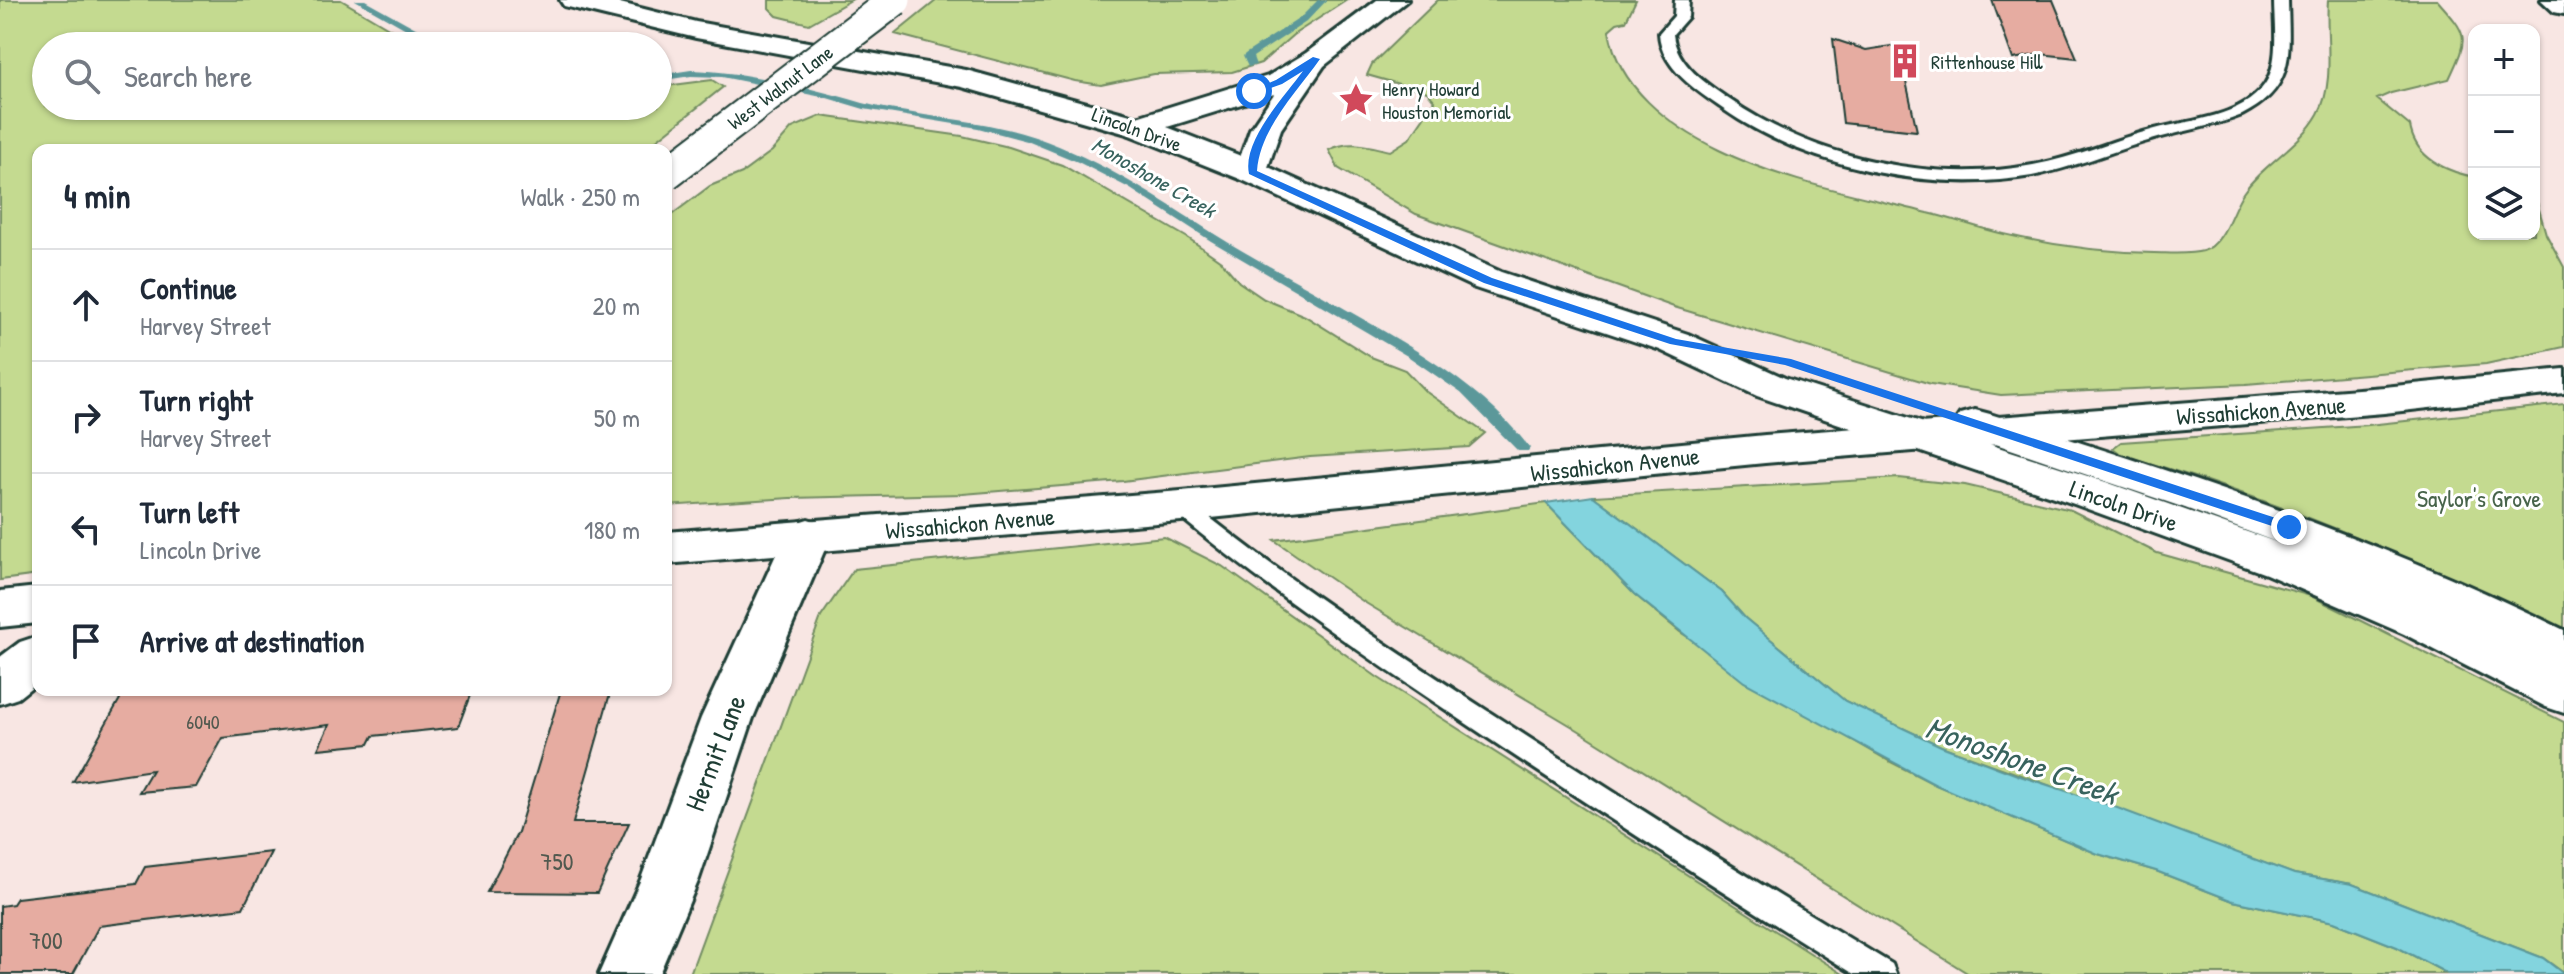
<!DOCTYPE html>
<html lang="en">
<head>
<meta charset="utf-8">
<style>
  body { margin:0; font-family:"Patrick Hand",sans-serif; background:#f2f2f3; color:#1f2937 }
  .controls { position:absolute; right:24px; top:24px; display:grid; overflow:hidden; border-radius:16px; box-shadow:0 2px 6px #0004 }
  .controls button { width:72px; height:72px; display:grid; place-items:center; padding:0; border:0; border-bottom:2px solid #e0e1e3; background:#fff; color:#1f2937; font:40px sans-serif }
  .stop { position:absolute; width:24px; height:24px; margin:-18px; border:6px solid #1a73e8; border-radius:50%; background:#fff }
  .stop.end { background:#1a73e8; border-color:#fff; box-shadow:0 2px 8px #0008 }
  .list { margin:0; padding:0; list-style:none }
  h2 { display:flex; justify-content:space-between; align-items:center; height:104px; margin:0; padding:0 32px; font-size:34px }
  h2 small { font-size:26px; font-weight:400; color:#747a83 }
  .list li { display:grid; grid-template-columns:52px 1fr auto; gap:24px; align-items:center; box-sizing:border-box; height:112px; padding:0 32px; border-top:2px solid #e0e1e3 }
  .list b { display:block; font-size:30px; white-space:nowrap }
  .list p { margin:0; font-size:26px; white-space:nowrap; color:#747a83 }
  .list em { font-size:26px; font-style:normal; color:#747a83 }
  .icon { flex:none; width:44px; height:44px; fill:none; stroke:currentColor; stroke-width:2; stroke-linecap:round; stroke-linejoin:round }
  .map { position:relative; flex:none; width:2564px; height:974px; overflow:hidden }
  .search { position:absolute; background:#fff; box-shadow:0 2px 6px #0004; left:32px; top:32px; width:640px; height:88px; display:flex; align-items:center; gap:20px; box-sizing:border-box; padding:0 28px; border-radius:44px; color:#747a83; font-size:30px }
  .panel { position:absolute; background:#fff; box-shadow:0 2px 6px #0004; left:32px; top:144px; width:640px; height:552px; border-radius:16px }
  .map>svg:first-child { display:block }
</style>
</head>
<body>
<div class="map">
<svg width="2564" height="974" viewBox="0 0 2564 974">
  <rect width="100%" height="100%" fill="#f8e6e3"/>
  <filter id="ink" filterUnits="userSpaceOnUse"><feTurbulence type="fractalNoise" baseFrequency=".0125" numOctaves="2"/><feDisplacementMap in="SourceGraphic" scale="16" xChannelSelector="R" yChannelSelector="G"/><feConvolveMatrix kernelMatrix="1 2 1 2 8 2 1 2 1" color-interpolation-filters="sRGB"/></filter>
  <g filter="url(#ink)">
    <path fill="#c4da90" stroke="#728c62" stroke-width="2" d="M0,0H341L419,46H46V106H658V87L712,80L723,87L644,150H38V575L0,580Z
      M769,0H851L809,24L777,16L769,8Z
      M937,0H1347L1293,35L1261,63L1232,72L1154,74L1101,85L1075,81L895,34Z
      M1438,0H1636L1626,21L1617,23L1609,30C1617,87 1670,126 1719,150C1784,182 1859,195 1928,213C1954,219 1978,228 2004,234C2054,246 2104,252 2154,253C2169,253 2189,255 2203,251C2225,244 2231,210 2243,193C2264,163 2300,146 2318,114C2336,82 2325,35 2328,0H2437C2469,36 2469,36 2449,79L2391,93L2377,99L2410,126C2415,157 2445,171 2474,177V234H2534L2535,195L2546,234L2564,267V347L2486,364L2246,384L2001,395L1931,384L1674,307L1416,214L1338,168L1329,150C1349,139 1368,146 1390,151L1409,139L1435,101L1427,92L1367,75L1372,64Z
      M821,116L962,136L1009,147L1062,165L1188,238L1221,261L1239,282L1264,299L1305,316L1371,357L1405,370L1425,391L1485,433L1469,447L1310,457L1123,481L963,494L790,498L666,506V219L710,186L742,173L772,151L792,128Z
      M2564,404V631C2422,562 2275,498 2122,455L2113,448L2121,442L2368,425Z
      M1899,478L1965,485L2071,510L2157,553L2311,596L2564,722V973L2543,958L2352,884L2294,874L1941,746L1845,701L1745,618L1722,592L1593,496Z
      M1546,503L1634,594L1680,632L1818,720L1889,761L1936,785L2098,854L2156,871L2233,901L2334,922L2397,947L2448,974H1969L1573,727L1364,602L1274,540Z
      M1164,537L1222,566L1377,677L1843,974H690L821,617L854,569Z"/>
    <path fill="#83d4de" stroke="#5b989a" stroke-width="2" d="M1593,496L1722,592L1745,618L1845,701L1941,746L2020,776L2112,806L2294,874L2352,884L2543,958L2564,974H2448L2397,947L2334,922L2233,901L2156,871L2098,854L1936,785L1744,682L1634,594L1546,503Z"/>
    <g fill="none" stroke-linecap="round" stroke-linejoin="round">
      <path fill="#5b989a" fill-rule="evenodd" d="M355,0H365L448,46H436Z
        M1318,0H1327L1306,22L1253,57L1256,65L1248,67L1243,56L1245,54L1300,18Z
        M691,70C749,72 807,87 863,103C920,118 979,118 1035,137C1101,160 1158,198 1216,235C1248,255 1282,273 1316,292C1391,336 1475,377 1530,448L1528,451H1518L1461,393L1409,357L1211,241L1129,188L1078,162L1027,141L978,128L864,109L827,98L722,77L691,76L658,81V75Z"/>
    </g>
    <path fill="#e6aca1" stroke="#1f3d34" stroke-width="2" d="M1992,0H2053L2077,58L2040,54L2013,59Z
      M1833,39L1866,50L1898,45L1917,131L1843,123Z
      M125,690H472L458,727L373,736L369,744L318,749L329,725L223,738L196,787L139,792L152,770L73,782Z
      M561,690H611L573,823H629L597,893L487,892L518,832Z
      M271,852L243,908L99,926L73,974H0V906L13,904L17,898L136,884L145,867Z"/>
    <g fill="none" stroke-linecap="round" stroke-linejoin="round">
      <g stroke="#1f3d34" stroke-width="6">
        <path id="service" d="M1675,0H1689L1688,17L1673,34C1676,65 1707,84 1730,100C1814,158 1933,184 2033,165C2075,158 2114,139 2155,129C2190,120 2243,117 2265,84C2280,61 2274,26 2274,0H2288C2289,53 2296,88 2242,115C2212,127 2180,131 2148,141C2110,152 2072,168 2032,176C1931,193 1807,168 1723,109C1697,91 1661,68 1659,33L1674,16Z
          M1181,498L1189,501C1283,577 1384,644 1486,710C1620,797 1755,882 1892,964L1896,974H1854C1724,893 1595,810 1467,724C1367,657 1267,589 1173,511L1170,506L1173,501Z"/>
      </g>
      <g stroke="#1f3d34" stroke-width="6">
        <path id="minor" d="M1377,0H1408L1324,66L1281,129L1264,179L1252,182L1240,179L1235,172L1250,129L1274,94L1138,136L1127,134L1122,127L1127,120L1268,76L1306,53Z
          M808,519L824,524L831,535L753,718L699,879L659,974H599L641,879L701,718L785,535L792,524Z"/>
      </g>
      <g stroke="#1f3d34" stroke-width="6">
        <path id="tertiary" d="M2541,0H2564V14L2554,12Z
          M2564,369V393L2384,413L1765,463L1181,521L666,564V532L1181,491L1765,435L2384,387Z
          M38,587V623L0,627V591Z
          M38,636V682L18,698L0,704V657L20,642Z"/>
      </g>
      <g stroke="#1f3d34" stroke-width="6">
        <path id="primary" d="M560,0H608L696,22L966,70L1149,120L1264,165L1501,272L1688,334L1785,378L2106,482L2287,546L2185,508L1960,432L1954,423L1960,414L1975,410L1990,414C2185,475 2380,539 2564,630V713L2546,707L2404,634L2266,574L2074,504L1757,396L1660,350L1475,288L1240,179L1127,134L962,87L696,38L564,6Z"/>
      </g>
      <use href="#service" fill="#fff" fill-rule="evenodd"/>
      <use href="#minor" fill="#fff" fill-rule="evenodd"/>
      <use href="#tertiary" fill="#fff" fill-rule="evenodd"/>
      <use href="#primary" fill="#fff" fill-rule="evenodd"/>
      <g stroke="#1f3d34" stroke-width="35" stroke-linecap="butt">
        <path id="tertiary-bridge" d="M666,174L895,0"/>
      </g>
      <use href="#tertiary-bridge" stroke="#fff" stroke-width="31"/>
    </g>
  </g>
  <path fill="#1a73e8" d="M1313,57L1320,59C1297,92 1260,128 1257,171L1492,278L1676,339L1791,359L2294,524L2296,527L2289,531L2284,530L1785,365L1670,344L1484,283L1249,174C1242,141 1284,97 1303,71L1282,84L1254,94L1249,91L1276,80Z"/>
  <defs>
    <g id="building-bare" transform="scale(2.76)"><path d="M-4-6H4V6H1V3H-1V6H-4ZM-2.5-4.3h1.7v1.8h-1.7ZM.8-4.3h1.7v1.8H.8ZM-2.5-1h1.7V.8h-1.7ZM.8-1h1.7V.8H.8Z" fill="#d1495b" stroke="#fff" stroke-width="2.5" paint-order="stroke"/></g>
    <g id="sight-bare" transform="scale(2.76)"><path d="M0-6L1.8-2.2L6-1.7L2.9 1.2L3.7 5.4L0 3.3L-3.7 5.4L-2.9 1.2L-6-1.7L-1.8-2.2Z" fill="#d1495b" stroke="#fff" stroke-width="2.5" paint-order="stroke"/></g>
  </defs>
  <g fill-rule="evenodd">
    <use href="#building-bare" x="1905" y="61"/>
    <use href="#sight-bare" x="1356" y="100"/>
  </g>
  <g text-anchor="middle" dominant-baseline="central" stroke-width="6" stroke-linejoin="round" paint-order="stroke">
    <g font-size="20" fill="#1f3d34" stroke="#fff" text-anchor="start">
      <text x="1931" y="61">Rittenhouse Hill</text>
      <text x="1382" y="88">Henry Howard<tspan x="1382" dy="23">Houston Memorial</tspan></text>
    </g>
    <g font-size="20" fill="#1f3d34" stroke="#fff">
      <text transform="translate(780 87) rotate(-37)">West Walnut Lane</text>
      <text transform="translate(1137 129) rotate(20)">Lincoln Drive</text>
    </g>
    <g font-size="20" fill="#51594f">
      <text x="203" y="721">6040</text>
    </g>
    <g font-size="22" font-style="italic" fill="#38635e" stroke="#fff">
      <text transform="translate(1154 177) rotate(30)">Monoshone Creek</text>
    </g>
    <g font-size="24" fill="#1f3d34" stroke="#fff">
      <text transform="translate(2261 410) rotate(-4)">Wissahickon Avenue</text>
      <text transform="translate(1615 464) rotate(-6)">Wissahickon Avenue</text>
      <text transform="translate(2124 505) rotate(19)">Lincoln Drive</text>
      <text transform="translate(970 523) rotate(-5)">Wissahickon Avenue</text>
    </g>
    <g font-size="24" fill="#48644b" stroke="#fff">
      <text x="2479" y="498">Saylor's Grove</text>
    </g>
    <g font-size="24" fill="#51594f">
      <text x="557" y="861">750</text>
      <text x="46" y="940">700</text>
    </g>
    <g font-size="28" fill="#1f3d34" stroke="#fff">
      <text transform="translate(715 753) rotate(-69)">Hermit Lane</text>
    </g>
    <g font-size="32" font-style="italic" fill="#38635e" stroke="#fff">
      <text transform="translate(2022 760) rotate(20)">Monoshone Creek</text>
    </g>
  </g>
</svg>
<div class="controls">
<button>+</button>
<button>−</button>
<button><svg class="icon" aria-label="layers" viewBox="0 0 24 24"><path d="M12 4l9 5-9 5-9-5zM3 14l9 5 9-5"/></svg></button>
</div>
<div class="stop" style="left:1254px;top:91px"></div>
<div class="stop end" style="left:2289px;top:527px"></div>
<div class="search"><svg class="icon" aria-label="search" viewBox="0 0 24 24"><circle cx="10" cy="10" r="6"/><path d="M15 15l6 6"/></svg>Search here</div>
<section class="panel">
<h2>4 min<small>Walk · 250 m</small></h2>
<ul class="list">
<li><svg class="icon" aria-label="ahead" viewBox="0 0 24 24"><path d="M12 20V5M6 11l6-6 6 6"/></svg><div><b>Continue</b><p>Harvey Street</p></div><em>20 m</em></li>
<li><svg class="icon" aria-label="right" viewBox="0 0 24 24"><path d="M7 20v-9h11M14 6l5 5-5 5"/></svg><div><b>Turn right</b><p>Harvey Street</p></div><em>50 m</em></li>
<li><svg class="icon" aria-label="left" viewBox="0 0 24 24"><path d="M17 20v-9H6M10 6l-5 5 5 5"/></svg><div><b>Turn left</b><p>Lincoln Drive</p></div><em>180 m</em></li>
<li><svg class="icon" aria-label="arrive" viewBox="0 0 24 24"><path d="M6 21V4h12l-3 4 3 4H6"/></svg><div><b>Arrive at destination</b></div></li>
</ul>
</section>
</div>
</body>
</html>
